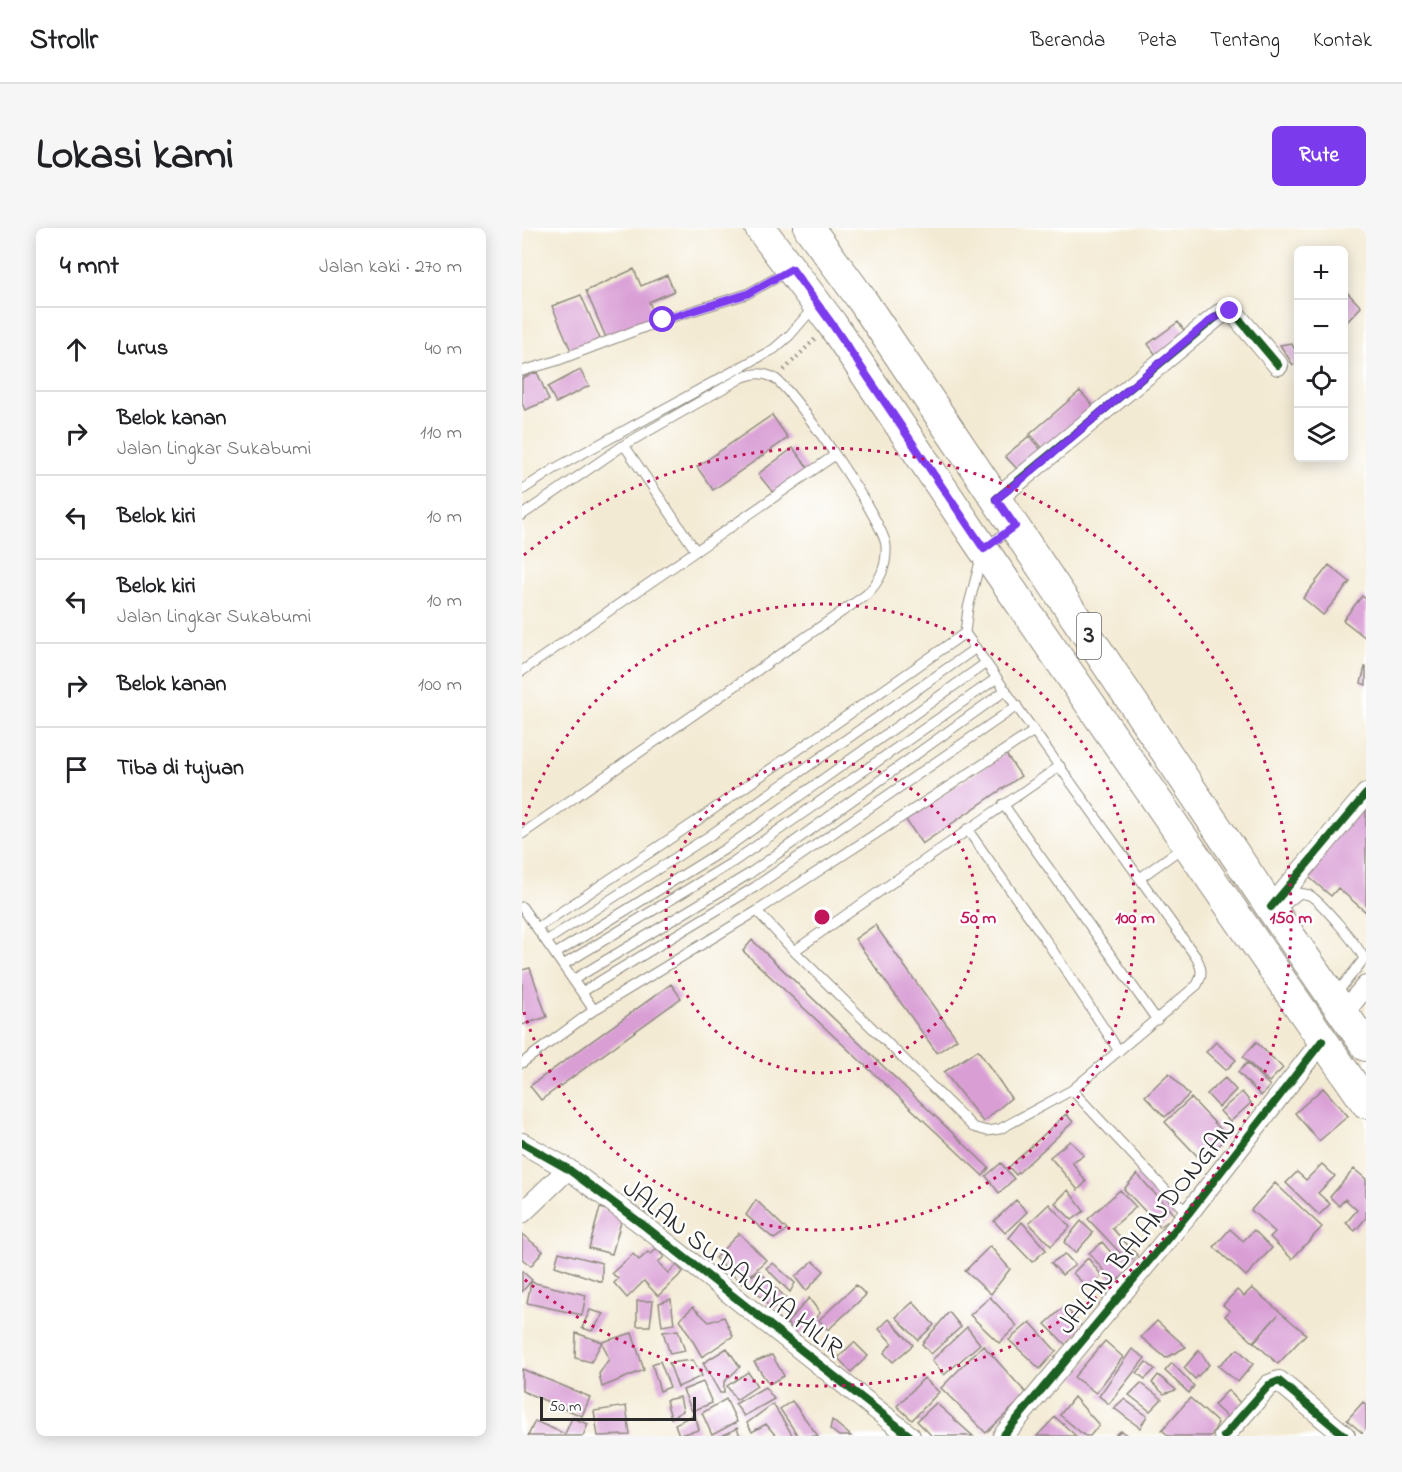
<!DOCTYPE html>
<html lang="id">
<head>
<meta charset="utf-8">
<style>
  body { margin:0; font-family:"Indie Flower",sans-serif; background:#f6f6f6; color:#202124 }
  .controls { position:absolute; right:18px; top:18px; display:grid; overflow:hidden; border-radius:9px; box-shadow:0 3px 15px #0003 }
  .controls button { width:54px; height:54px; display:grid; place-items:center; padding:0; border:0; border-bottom:2px solid #e0e0e0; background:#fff; color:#202124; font:30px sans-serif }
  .scale { position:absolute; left:18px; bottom:15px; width:156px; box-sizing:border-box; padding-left:6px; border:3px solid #2b2b2b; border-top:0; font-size:16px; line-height:21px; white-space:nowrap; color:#2b2b2b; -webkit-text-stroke:4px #fff; paint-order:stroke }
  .stop { position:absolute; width:18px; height:18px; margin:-14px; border:4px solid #7c3aed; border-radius:50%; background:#fff }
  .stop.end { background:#7c3aed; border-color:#fff; box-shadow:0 2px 6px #0008 }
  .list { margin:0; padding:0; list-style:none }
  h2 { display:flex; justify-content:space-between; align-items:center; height:78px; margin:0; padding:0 24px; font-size:26px }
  h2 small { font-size:20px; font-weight:400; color:#757577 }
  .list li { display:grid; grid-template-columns:39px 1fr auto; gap:18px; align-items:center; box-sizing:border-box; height:84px; padding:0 24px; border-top:2px solid #e0e0e0 }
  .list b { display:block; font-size:22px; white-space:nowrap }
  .list p { margin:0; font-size:20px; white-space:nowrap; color:#757577 }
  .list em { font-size:20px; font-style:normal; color:#757577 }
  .icon { flex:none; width:33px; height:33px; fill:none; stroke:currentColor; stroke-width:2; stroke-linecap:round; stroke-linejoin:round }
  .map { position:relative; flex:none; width:844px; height:1208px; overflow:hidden; border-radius:9px }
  header { display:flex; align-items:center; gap:36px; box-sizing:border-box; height:84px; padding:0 30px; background:#fff; border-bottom:2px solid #e0e0e0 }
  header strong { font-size:28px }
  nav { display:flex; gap:33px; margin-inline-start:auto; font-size:21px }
  .intro { display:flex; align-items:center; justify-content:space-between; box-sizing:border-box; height:144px; padding:0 36px }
  h1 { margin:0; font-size:42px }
  .button { padding:15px 27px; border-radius:9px; background:#7c3aed; color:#fff; font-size:21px; font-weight:700 }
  main { display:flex; gap:36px; padding:0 36px }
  aside { flex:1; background:#fff; border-radius:9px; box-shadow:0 3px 15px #0003 }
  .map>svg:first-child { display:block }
</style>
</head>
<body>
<header>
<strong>Strollr</strong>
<nav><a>Beranda</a><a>Peta</a><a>Tentang</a><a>Kontak</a></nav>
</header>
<div class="intro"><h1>Lokasi kami</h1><a class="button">Rute</a></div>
<main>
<aside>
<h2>4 mnt<small>Jalan kaki · 270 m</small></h2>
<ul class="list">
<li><svg class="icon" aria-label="ahead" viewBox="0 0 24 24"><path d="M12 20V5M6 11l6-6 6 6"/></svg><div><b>Lurus</b></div><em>40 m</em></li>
<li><svg class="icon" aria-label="right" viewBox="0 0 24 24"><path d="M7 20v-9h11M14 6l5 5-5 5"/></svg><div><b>Belok kanan</b><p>Jalan Lingkar Sukabumi</p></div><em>110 m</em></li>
<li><svg class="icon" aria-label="left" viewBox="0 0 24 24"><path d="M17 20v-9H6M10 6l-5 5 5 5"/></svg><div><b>Belok kiri</b></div><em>10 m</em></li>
<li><svg class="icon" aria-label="left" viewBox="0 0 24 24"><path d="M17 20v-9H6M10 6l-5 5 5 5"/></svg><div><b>Belok kiri</b><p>Jalan Lingkar Sukabumi</p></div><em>10 m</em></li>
<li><svg class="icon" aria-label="right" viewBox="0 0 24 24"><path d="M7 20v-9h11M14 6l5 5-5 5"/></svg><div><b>Belok kanan</b></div><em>100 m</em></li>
<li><svg class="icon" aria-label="arrive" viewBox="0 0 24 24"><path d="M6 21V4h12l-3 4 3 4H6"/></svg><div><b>Tiba di tujuan</b></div></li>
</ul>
</aside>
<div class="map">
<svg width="844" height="1208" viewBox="0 0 844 1208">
  <rect width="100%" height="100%" fill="#fff"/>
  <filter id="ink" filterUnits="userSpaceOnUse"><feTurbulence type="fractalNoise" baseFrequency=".0167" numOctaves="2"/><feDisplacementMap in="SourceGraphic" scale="12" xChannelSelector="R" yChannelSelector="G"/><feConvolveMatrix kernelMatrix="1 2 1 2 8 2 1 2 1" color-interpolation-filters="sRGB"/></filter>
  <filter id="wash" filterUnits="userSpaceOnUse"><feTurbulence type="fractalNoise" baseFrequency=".008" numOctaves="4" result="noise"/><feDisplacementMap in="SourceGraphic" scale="24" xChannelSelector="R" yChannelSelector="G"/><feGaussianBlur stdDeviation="1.35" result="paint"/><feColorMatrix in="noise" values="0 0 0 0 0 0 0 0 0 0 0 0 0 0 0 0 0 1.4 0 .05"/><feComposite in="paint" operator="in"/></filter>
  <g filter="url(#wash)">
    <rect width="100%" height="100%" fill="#f3ead3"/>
    <g id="blocks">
      <path fill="#d99fd5" d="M112,41L119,58L145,47L152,63L127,74L134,90L85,112L64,63Z
        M822,61L839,79L822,97Z
        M59,67L79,113L50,125L30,78Z
        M656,94L666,108L636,130L626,116Z
        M769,115L776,126V133L771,137L758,117Z
        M58,142L67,158L34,175L26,159Z
        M15,144L27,172L3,182L0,175V150Z
        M558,163L574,181L524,224L508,206Z
        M250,187L266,210L191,262L175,239Z
        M507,208L521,224L498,244L483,228Z
        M271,220L287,241L253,267L236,246Z
        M807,337L828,354L801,387L781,370Z
        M840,368L844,371V410L821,392Z
        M843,439H844V457L839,455Z
        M483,525L499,548L400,616L384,592Z
        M844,572V684L816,660L809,668L782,645Z
        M353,697L435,811L415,825L333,711Z
        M230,712L467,940L461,948L221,723Z
        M8,740L25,789L0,797V742Z
        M149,756L159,770L19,872L8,858Z
        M694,814L714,832L704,842L684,824Z
        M734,814L761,840L747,854L721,829Z
        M456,822L489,870L461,894L422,844Z
        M725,835L748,858L739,868L716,844Z
        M647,845L667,867L643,889L623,868Z
        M703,850L714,862L697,879L685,866Z
        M801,860L826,888L797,913L773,885Z
        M720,864L729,875L708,894L698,883Z
        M669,870L706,909L680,933L643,894Z
        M544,886L551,894L494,947L487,939Z
        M548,913L562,927L550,934L564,954L556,962L528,929Z
        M479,935L492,951L477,965L464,948Z
        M800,936L813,948L796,965L808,976L797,987L764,955L775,944L784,952Z
        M832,941L844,951V990L833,1003L824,995L835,982L823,971L817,978L808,969Z
        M615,946L653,988L638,999L602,961Z
        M753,955L800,999L770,1031L748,1009L753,1004L729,982Z
        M546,962L562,983L550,992L533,975Z
        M598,962L614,979L590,1000L615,1027L607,1034L566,991Z
        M234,972L265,1002L252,1011L224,987Z
        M494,972L505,984L483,1005L472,993Z
        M527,976L548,999L529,1018L507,995Z
        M78,980L101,987L90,1026L67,1020Z
        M559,993L571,1005L553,1025L542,1014Z
        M500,994L524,1022L510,1034L487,1010Z
        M708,1001L721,1013L732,1002L750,1020L724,1048L692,1019Z
        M217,1005L244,1032L220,1056L193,1030Z
        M0,1006L21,1023L9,1038L0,1031Z
        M580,1014L606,1044L592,1055L567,1025Z
        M468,1018L488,1041L469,1066L443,1043Z
        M135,1021L142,1029L136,1034L146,1045L155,1037L161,1044L136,1068L122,1053L105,1070L92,1055L96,1051L90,1045L111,1026L117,1032L126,1024L129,1026Z
        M37,1024L80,1035V1054L33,1038Z
        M543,1026L553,1037L540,1047L529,1035Z
        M566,1030L580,1048L566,1060L551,1045Z
        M291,1033L302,1043L284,1063L273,1049Z
        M251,1035L273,1055L268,1064L244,1040Z
        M0,1043L10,1052L0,1064Z
        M237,1043L264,1070L250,1082L224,1051Z
        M9,1054L64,1067L60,1087L5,1075Z
        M334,1057L344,1067L306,1102L297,1092Z
        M730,1060L784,1106L756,1136L732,1114L756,1087L731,1114L703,1088L708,1083L701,1077L715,1062L722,1068Z
        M468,1069L495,1098L477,1115L448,1087Z
        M287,1070L298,1085L277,1108L265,1095Z
        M149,1071L152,1096L140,1098L137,1075Z
        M115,1073H131L128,1098H115Z
        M391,1074L412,1097L396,1112L374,1089Z
        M543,1078L561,1100L544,1117L523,1096Z
        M171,1079L187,1094L202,1089L211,1108L180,1129L158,1091Z
        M68,1082L82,1086L70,1103L60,1100Z
        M427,1084L439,1099L409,1126L400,1116Z
        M367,1091L391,1117L371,1134L362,1125L370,1115L357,1101Z
        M635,1093L664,1119L644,1130L619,1109Z
        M508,1094L534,1123L518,1141L487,1112Z
        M445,1099L458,1116L422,1147L410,1132Z
        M156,1102L163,1123L148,1126L141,1104Z
        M54,1105L80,1114L69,1134L53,1130Z
        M110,1105L122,1142L80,1159L77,1146L87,1131L80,1114Z
        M583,1113L601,1129L574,1165L552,1149Z
        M332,1114L346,1128L329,1144L316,1130Z
        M461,1117L505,1166L464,1205L419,1160Z
        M205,1120L218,1139L202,1154V1165H198L181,1135Z
        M610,1121L623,1130L587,1176L577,1168Z
        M716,1121L731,1136L716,1154L696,1138Z
        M677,1122L687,1137L673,1151L662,1140Z
        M250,1127L262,1148L247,1156L232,1134Z
        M171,1132L180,1148L156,1159L147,1135Z
        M138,1133L148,1159L138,1163L130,1136Z
        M624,1134L633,1141L623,1151L615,1145Z
        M650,1135L672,1158L667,1165L643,1143Z
        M0,1141L68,1169L60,1188L0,1163Z
        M226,1144L235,1158L214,1172L205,1158Z
        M636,1147L654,1162L642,1166L630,1155Z
        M402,1150L417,1164L390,1192L375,1178Z
        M181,1154L190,1175L170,1183L161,1162Z
        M619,1155L640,1171L628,1183L607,1167Z
        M243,1159L252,1171L222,1188L213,1176Z
        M706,1162L720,1177L708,1192L692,1177Z
        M158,1169L161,1183L149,1190L144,1172Z
        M552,1169L577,1197L568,1208H563L538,1187Z
        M668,1170L696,1195L689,1208H647L640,1202Z
        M204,1171L215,1194L190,1207L180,1185Z
        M602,1171L625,1188L618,1200L592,1180Z
        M270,1173L296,1208H276L258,1181Z
        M841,1174L844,1177V1208L825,1192Z
        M414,1175L451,1208H410L395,1193Z
        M251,1176L271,1208H254L244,1196L230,1204L225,1195Z
        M104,1178L108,1207L76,1208L72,1183Z
        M173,1186L177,1202L157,1207L153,1196Z
        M533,1189L554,1208H515Z
        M50,1190L66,1196L61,1208H6L13,1193L43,1206Z
        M310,1192L329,1208H317L308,1201Z
        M215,1200L218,1208H200Z
        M599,1203L606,1208H597L594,1206Z"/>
    </g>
  </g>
  <g filter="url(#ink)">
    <use href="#blocks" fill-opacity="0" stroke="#8f8a7f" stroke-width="1.5"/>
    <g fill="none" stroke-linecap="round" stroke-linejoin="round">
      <g stroke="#8f8a7f" stroke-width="11">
        <path id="service" d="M0,143L34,133L141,92L225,66L265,44
          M102,217L174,323
          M0,262L32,241L252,121L268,107L291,80
          M0,287L102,217L221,149C233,145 241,144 252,150C273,163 363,295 364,318C365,339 358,353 344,367L0,606
          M465,318L490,300
          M0,443L313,227
          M481,576L635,792
          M445,601L521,708L597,823
          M618,650L661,619
          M0,679L72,782
          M757,682L778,665C781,666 784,666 787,667C798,672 838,720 842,731L814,766
          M235,683L272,723L451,899L465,903L478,901L550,862L675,757C681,746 680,740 674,729L512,503
          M15,700L176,592L443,405
          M24,713L187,608L454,420
          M272,723L538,538
          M33,726L203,621L464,435
          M41,737L211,634L475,450
          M51,752L227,646L484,462
          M60,764L233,659L495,478
          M0,835L72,782L235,683L512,503L443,405L446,380L459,330
          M550,862L666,986"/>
      </g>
      <g stroke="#8f8a7f" stroke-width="22">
        <path id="minor" d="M474,271L698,86L708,83L712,85L756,137
          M749,679L844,566
          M821,785L844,758
          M0,915L46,941L124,999L388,1208
          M0,985L46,941
          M481,1208L666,986L800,813
          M702,1208L747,1157L757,1153L823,1208"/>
      </g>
      <g stroke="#8f8a7f" stroke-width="32">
        <path id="primary" d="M238,0L310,96L461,321L844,875
          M287,0L340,72L753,686L844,818"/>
      </g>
      <path stroke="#8f8a7f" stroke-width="4" stroke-dasharray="1.5 4.5" stroke-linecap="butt" d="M262,142L293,111"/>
      <use href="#service" stroke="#fff" stroke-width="9"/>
      <use href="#minor" stroke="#fff" stroke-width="20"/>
      <use href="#primary" stroke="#fff" stroke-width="30"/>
      <g stroke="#fff" stroke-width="11">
        <path id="cycleway" d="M474,271L698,86L708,83L712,85L756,137
          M749,679L844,566
          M0,915L46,941L124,999L388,1208
          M481,1208L666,986L800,813
          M702,1208L747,1157L757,1153L823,1208"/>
      </g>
      <use href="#cycleway" stroke="#1b5e20" stroke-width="8"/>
    </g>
  </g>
  <g fill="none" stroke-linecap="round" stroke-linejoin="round" filter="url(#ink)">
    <path stroke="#7c3aed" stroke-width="8" d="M141,92L225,66L270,41L310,96L462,321L493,298L474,271L500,251L690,91L708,83"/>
  </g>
  <g fill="none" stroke="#c2185b" stroke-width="3" stroke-dasharray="3 6">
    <circle cx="300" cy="689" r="156"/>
    <path d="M1 597A313 313 0 1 1 1 781"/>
    <path d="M2 327A469 469 0 1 1 2 1051"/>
  </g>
  <g text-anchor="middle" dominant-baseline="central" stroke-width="5" stroke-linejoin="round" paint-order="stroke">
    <rect fill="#fff" stroke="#6b6b6b" stroke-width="1.5" x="555" y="385" width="24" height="46" rx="4.5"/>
    <g font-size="26" font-weight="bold" fill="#2b2b2b">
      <text x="567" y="408">3</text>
    </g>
    <g font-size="27" fill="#2b2b2b" stroke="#fff">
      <text transform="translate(626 999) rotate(-51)">JALAN BALANDONGAN</text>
      <text transform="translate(210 1041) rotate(38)">JALAN SUDAJAYA HILIR</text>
    </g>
  </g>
  <circle cx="300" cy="689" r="9" fill="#c2185b" stroke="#fff" stroke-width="3"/>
  <g font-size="18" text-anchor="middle" font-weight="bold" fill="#c2185b" stroke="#fff" stroke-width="5" stroke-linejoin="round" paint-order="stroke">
    <text x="456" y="695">50 m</text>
    <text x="613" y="695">100 m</text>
    <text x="769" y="695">150 m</text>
  </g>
</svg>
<div class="controls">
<button>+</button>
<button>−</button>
<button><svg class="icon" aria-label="locate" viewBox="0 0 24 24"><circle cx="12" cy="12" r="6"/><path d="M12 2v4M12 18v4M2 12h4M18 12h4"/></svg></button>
<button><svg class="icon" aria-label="layers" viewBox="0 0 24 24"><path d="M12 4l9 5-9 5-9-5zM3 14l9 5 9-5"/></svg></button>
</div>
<div class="scale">50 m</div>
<div class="stop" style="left:141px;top:92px"></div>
<div class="stop end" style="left:708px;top:83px"></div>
</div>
</main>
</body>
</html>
